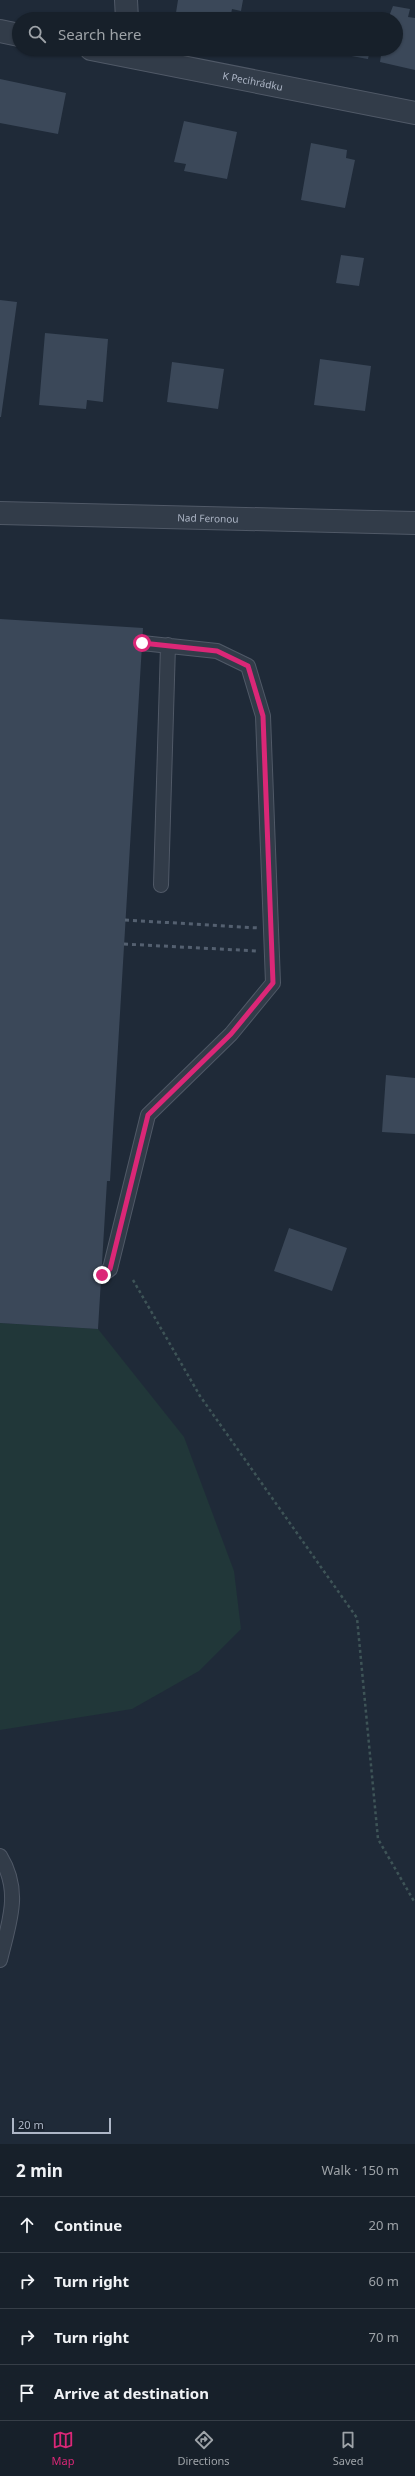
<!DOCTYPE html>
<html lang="en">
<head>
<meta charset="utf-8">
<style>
  body { margin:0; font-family:"Noto Sans",sans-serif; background:#202832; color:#f1f3f6 }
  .scale { position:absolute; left:12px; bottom:10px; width:99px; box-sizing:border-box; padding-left:4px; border:2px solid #adb6c6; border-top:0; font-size:11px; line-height:14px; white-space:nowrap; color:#adb6c6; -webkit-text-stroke:3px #18212d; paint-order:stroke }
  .stop { position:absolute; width:12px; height:12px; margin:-9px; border:3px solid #db2777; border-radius:50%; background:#fff }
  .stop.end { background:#db2777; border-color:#fff; box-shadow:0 1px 4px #0008 }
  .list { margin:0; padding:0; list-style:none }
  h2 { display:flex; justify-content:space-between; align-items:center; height:52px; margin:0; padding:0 16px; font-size:17px }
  h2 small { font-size:13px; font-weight:400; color:#9ea3a8 }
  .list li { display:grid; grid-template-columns:26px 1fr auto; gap:12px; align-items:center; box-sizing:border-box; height:56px; padding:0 16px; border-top:1px solid #363e47 }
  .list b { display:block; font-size:15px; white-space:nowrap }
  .list em { font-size:13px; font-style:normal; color:#9ea3a8 }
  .icon { flex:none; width:22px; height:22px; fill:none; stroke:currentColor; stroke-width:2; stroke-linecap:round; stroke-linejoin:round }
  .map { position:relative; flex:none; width:415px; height:2144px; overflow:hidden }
  .search { position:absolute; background:#17202a; box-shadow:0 1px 3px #0004; left:12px; right:12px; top:12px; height:44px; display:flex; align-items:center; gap:10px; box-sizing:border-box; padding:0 14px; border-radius:22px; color:#9ea3a8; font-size:15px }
  .sheet { height:276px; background:#17202a }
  nav { display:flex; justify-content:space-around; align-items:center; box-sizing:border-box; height:56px; border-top:1px solid #363e47; background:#17202a; font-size:11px; color:#9ea3a8 }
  nav a { display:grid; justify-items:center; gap:2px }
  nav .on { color:#db2777 }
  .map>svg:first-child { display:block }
</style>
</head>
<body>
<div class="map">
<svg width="415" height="2144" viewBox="0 0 415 2144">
  <rect width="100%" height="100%" fill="#1f2a38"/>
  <path fill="#213739" d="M0,1323L98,1329L184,1437L234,1571L241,1629L199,1671L132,1709L0,1730Z"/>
  <path fill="#3b4859" d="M178,0H243L241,11L232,9L230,19H175Z
    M393,6L410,9L408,17L415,18V70L380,62L382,49H396V19H388Z
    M330,49H370L368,59L329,52Z
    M0,79L66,93L58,134L0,123Z
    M184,121L237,132L227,179L184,171L186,164L174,162Z
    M311,143L347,150L346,158L355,160L345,208L301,200Z
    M341,255L364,258L359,286L336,283Z
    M0,300L17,302L1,417H0Z
    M45,333L108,339L103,402L87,400L86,409L39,405Z
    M320,359L371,366L365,411L314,405Z
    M172,362L224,369L218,409L167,402Z
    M0,619L143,628L110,1181H107L98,1329L0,1323Z
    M386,1075L415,1078V1134L382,1132Z
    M289,1228L347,1248L332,1291L274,1271Z"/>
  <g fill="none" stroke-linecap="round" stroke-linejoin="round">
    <g stroke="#505967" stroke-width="16">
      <path id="service" d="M161,885L168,645
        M102,1275L110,1269L148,1115L231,1034L273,983L263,716L248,666L217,651L142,643
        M0,1856C22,1892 9,1922 0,1960"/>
    </g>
    <g stroke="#505967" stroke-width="24">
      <g id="minor">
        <path d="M126,0L127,19"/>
        <path d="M0,31L19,35"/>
        <path id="s1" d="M91,49L415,113"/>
        <path id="s2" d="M0,513L415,523"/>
      </g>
    </g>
    <path stroke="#3e5457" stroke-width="2.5" stroke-dasharray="3 3" stroke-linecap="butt" d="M133,1280L200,1396L357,1618L378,1839L415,1903"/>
    <use href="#service" stroke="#323c49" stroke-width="14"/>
    <use href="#minor" stroke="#323c49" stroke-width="22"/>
    <path stroke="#546070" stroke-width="3" stroke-dasharray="4 4" stroke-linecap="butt" d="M125,920L259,928
      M124,944L258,951"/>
  </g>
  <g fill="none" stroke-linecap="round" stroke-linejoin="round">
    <path stroke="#db2777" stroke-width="5" d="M102,1275L110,1269L148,1115L231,1034L273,983L263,716L248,666L217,651L142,643"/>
  </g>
  <g text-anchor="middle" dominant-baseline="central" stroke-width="3.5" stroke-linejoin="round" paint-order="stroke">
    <g font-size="10" fill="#adb6c6" stroke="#18212d">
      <text stroke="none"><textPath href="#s1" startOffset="165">K Pecihrádku</textPath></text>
      <text stroke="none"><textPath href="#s2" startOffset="208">Nad Feronou</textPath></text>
    </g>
  </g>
</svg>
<div class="scale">20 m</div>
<div class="stop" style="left:142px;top:643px"></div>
<div class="stop end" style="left:102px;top:1275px"></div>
<div class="search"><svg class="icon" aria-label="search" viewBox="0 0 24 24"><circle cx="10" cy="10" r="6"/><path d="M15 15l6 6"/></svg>Search here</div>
</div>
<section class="sheet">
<h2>2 min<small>Walk · 150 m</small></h2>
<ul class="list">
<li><svg class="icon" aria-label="ahead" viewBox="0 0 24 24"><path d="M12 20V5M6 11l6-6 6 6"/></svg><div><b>Continue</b></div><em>20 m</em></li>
<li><svg class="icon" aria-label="right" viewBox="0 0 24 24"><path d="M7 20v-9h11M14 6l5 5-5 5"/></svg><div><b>Turn right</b></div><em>60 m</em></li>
<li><svg class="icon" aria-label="right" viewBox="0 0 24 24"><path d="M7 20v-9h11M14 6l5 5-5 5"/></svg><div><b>Turn right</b></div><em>70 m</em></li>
<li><svg class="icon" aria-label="arrive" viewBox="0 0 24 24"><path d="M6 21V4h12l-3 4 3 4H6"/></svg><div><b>Arrive at destination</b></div></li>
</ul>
</section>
<nav>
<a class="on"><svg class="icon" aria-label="map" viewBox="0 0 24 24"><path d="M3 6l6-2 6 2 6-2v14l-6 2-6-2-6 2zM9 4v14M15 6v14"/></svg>Map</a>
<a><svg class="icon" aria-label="directions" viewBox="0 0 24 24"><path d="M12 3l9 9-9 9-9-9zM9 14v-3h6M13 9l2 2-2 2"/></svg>Directions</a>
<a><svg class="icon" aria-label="saved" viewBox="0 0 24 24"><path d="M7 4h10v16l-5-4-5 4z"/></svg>Saved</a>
</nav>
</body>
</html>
